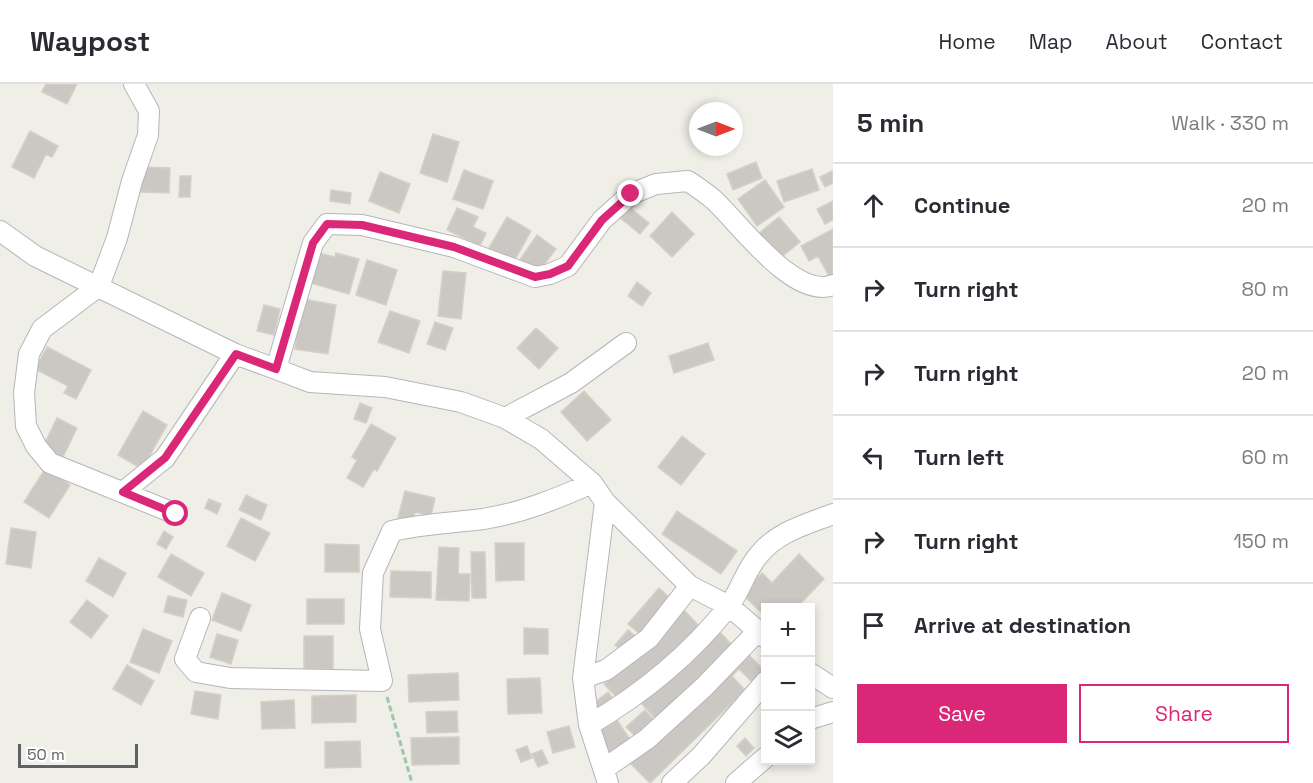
<!DOCTYPE html>
<html lang="en">
<head>
<meta charset="utf-8">
<style>
  body { margin:0; font-family:"Space Grotesk",sans-serif; background:#f7f7f7; color:#2b2b33 }
  .controls { position:absolute; right:18px; bottom:18px; display:grid; overflow:hidden; border-radius:0px; box-shadow:0 3px 9px #0003 }
  .controls button { width:54px; height:54px; display:grid; place-items:center; padding:0; border:0; border-bottom:2px solid #e1e1e2; background:#fff; color:#2b2b33; font:30px sans-serif }
  .compass { position:absolute; left:689px; top:18px; width:54px; height:54px; border-radius:50%; background:#fff; box-shadow:0 3px 9px #0003; rotate:90deg }
  .scale { position:absolute; left:18px; bottom:15px; width:120px; box-sizing:border-box; padding-left:6px; border:3px solid #5e6166; border-top:0; font-size:16px; line-height:21px; white-space:nowrap; color:#5e6166; -webkit-text-stroke:4px #fff; paint-order:stroke }
  .stop { position:absolute; width:18px; height:18px; margin:-14px; border:4px solid #db2777; border-radius:50%; background:#fff }
  .stop.end { background:#db2777; border-color:#fff; box-shadow:0 2px 6px #0008 }
  .list { margin:0; padding:0; list-style:none }
  h2 { display:flex; justify-content:space-between; align-items:center; height:78px; margin:0; padding:0 24px; font-size:26px }
  h2 small { font-size:20px; font-weight:400; color:#7c7c81 }
  .list li { display:grid; grid-template-columns:39px 1fr auto; gap:18px; align-items:center; box-sizing:border-box; height:84px; padding:0 24px; border-top:2px solid #e1e1e2 }
  .list b { display:block; font-size:22px; white-space:nowrap }
  .list em { font-size:20px; font-style:normal; color:#7c7c81 }
  .actions { display:flex; gap:12px; padding:18px 24px }
  .actions a { flex:1; padding:14px 0; border:2px solid #db2777; border-radius:0px; text-align:center; font-size:21px; color:#db2777 }
  .actions .main { background:#db2777; color:#fff }
  .icon { flex:none; width:33px; height:33px; fill:none; stroke:currentColor; stroke-width:2; stroke-linecap:round; stroke-linejoin:round }
  .map { position:relative; flex:none; width:833px; height:699px; overflow:hidden }
  header { display:flex; align-items:center; gap:36px; box-sizing:border-box; height:84px; padding:0 30px; background:#fff; border-bottom:2px solid #e1e1e2 }
  header strong { font-size:28px }
  nav { display:flex; gap:33px; margin-inline-start:auto; font-size:21px }
  main { display:flex }
  aside { flex:1; background:#fff }
  .map>svg:first-child { display:block }
</style>
</head>
<body>
<header>
<strong>Waypost</strong>
<nav><a>Home</a><a>Map</a><a>About</a><a>Contact</a></nav>
</header>
<main>
<div class="map">
<svg width="833" height="699" viewBox="0 0 833 699">
  <rect width="100%" height="100%" fill="#efeee7"/>
  <path fill="#cbc8c4" stroke="#d4d0c5" stroke-width="1.5" d="M46,0H77L67,20L42,8Z
    M30,47L58,62L52,73L46,70L34,94L12,83Z
    M433,50L459,58L447,98L420,89Z
    M756,78L762,94L733,106L727,90Z
    M142,83L170,84L169,109L141,108Z
    M812,85L819,106L784,118L777,97Z
    M464,86L493,97L483,125L453,115Z
    M832,87L833,99L825,103L820,93Z
    M380,88L410,100L399,129L369,117Z
    M180,92H191L190,113H179Z
    M765,96L784,123L757,142L738,115Z
    M331,106L351,109L350,120L330,117Z
    M833,117V136L825,140L817,125Z
    M628,122L649,139L640,150L619,133Z
    M457,124L478,133L473,143L486,149L480,162L447,146Z
    M672,128L694,150L672,173L650,152Z
    M507,133L531,147L511,183L507,174L489,164Z
    M779,133L800,158L779,175L758,150Z
    M833,145V190L829,192L818,172L809,177L801,162Z
    M537,151L556,165L537,190L519,177Z
    M319,169L335,173L336,169L359,175L349,210L311,199Z
    M367,176L397,186L386,221L356,211Z
    M443,187L466,189L461,235L438,232Z
    M637,198L651,209L642,222L628,212Z
    M303,215L336,221L328,270L295,265Z
    M264,221L280,225L274,251L257,247Z
    M390,227L420,237L409,269L378,258Z
    M435,238L453,244L445,266L427,260Z
    M536,244L558,264L539,285L517,264Z
    M708,259L714,276L674,289L669,272Z
    M47,263L91,286L76,315L64,309L68,302L35,285Z
    M584,307L611,336L587,357L561,328Z
    M360,319L372,324L366,339L354,335Z
    M143,327L167,341L142,385L118,371Z
    M57,334L77,344L63,373L43,363Z
    M371,340L396,354L377,387L374,385L363,403L347,394L357,376L352,373Z
    M682,352L705,370L681,401L658,383Z
    M45,385L70,401L49,434L24,418Z
    M405,407L435,414L431,432L415,428L413,438L398,434Z
    M246,411L267,421L261,436L239,426Z
    M209,415L221,420L217,430L205,424Z
    M677,427L737,467L721,490L662,450Z
    M241,434L270,449L255,477L227,462Z
    M11,444L36,448L31,484L6,480Z
    M164,447L173,453L166,465L157,460Z
    M495,459H524V496L496,497Z
    M325,460L359,461V488H325Z
    M439,463L459,464L458,490H470L469,517L436,516Z
    M471,468H485L486,514H472Z
    M171,470L204,489L191,512L158,493Z
    M799,470L824,495L796,524H766V533L742,510L762,489L772,499Z
    M99,474L126,489L113,513L86,497Z
    M391,487L431,488V514L390,513Z
    M659,504L670,514L640,550L628,540Z
    M222,509L251,521L241,547L212,536Z
    M168,512L187,516L183,533L164,528Z
    M307,515H344V540H307Z
    M87,516L108,532L91,554L70,538Z
    M683,525L700,543L622,619L604,600Z
    M524,544L548,545V570H524Z
    M143,545L172,557L159,589L130,578Z
    M717,545L733,562L657,636L641,619Z
    M628,546L638,554L625,570L615,561Z
    M217,550L238,556L231,580L210,573Z
    M304,552H333V585H304Z
    M745,567L764,586L752,598L739,585L732,592L745,606L650,699L630,679Z
    M127,581L154,597L141,621L113,605Z
    M458,589L459,616L409,618L408,591Z
    M540,594L542,629L508,630L507,595Z
    M195,607L221,611L218,635L191,630Z
    M608,608L615,617L598,630L592,621Z
    M356,611V638L312,639V612Z
    M294,616L295,644L262,645L261,618Z
    M645,626L653,635L635,652L626,643Z
    M457,627L458,648L427,649L426,628Z
    M617,636L631,657L608,672L594,651Z
    M569,642L575,663L553,669L547,648Z
    M459,653V680L412,681L411,654Z
    M745,654L754,664L746,672L737,662Z
    M360,657L361,683L325,684V658Z
    M527,662L532,674L521,678L516,666Z
    M542,666L548,679L538,683L532,670Z"/>
  <g fill="none" stroke-linecap="round" stroke-linejoin="round">
    <g stroke="#b4b6ba" stroke-width="22">
      <path id="minor" d="M134,0L149,27L148,51L132,97L117,154L99,202L42,245L29,270L24,309L26,342L36,362L50,379L176,430
        M0,147L35,172L235,270L276,285L310,298L385,303L461,318L505,334L541,355L592,399L605,418L690,502L729,522L766,554
        M276,285L313,159L327,140L362,141L454,163L535,193L550,190L568,182L602,136L631,110L656,100L688,97C697,103 706,109 714,116C739,139 794,216 833,201
        M505,334L571,299L626,259
        M123,408L165,374L235,270
        M605,418L583,594L589,641L608,699
        M200,534L185,575L196,588L230,594L382,597L370,545L373,489L392,447C422,440 452,439 483,435C522,429 556,415 592,399
        M810,589L833,604
        M583,594L606,586L649,554L690,502
        M810,635L833,628
        M589,641C642,610 689,572 728,523C740,508 745,487 758,472C776,448 807,440 833,430
        M604,685L647,655L704,603L758,547
        M672,699L701,672L766,597
        M736,699L766,673"/>
    </g>
    <path stroke="#9ec6ab" stroke-width="3" stroke-dasharray="6 3" stroke-linecap="butt" d="M387,613L412,699"/>
    <use href="#minor" stroke="#fff" stroke-width="20"/>
  </g>
  <g fill="none" stroke-linecap="round" stroke-linejoin="round">
    <path stroke="#db2777" stroke-width="8" d="M176,430L123,408L165,374L236,270L276,285L313,159L327,140L362,141L454,163L535,193L550,190L568,182L602,136L631,110"/>
  </g>
</svg>
<div class="controls">
<button>+</button>
<button>−</button>
<button><svg class="icon" aria-label="layers" viewBox="0 0 24 24"><path d="M12 4l9 5-9 5-9-5zM3 14l9 5 9-5"/></svg></button>
</div>
<svg class="compass" viewBox="-18 -18 36 36"><path d="M0-13l5 13h-10z" fill="#e53935"/><path d="M0 13l5-13h-10z" fill="#7c7c81"/></svg>
<div class="scale">50 m</div>
<div class="stop" style="left:176px;top:430px"></div>
<div class="stop end" style="left:631px;top:110px"></div>
</div>
<aside>
<h2>5 min<small>Walk · 330 m</small></h2>
<ul class="list">
<li><svg class="icon" aria-label="ahead" viewBox="0 0 24 24"><path d="M12 20V5M6 11l6-6 6 6"/></svg><div><b>Continue</b></div><em>20 m</em></li>
<li><svg class="icon" aria-label="right" viewBox="0 0 24 24"><path d="M7 20v-9h11M14 6l5 5-5 5"/></svg><div><b>Turn right</b></div><em>80 m</em></li>
<li><svg class="icon" aria-label="right" viewBox="0 0 24 24"><path d="M7 20v-9h11M14 6l5 5-5 5"/></svg><div><b>Turn right</b></div><em>20 m</em></li>
<li><svg class="icon" aria-label="left" viewBox="0 0 24 24"><path d="M17 20v-9H6M10 6l-5 5 5 5"/></svg><div><b>Turn left</b></div><em>60 m</em></li>
<li><svg class="icon" aria-label="right" viewBox="0 0 24 24"><path d="M7 20v-9h11M14 6l5 5-5 5"/></svg><div><b>Turn right</b></div><em>150 m</em></li>
<li><svg class="icon" aria-label="arrive" viewBox="0 0 24 24"><path d="M6 21V4h12l-3 4 3 4H6"/></svg><div><b>Arrive at destination</b></div></li>
</ul>
<div class="actions"><a class="main">Save</a><a>Share</a></div>
</aside>
</main>
</body>
</html>
